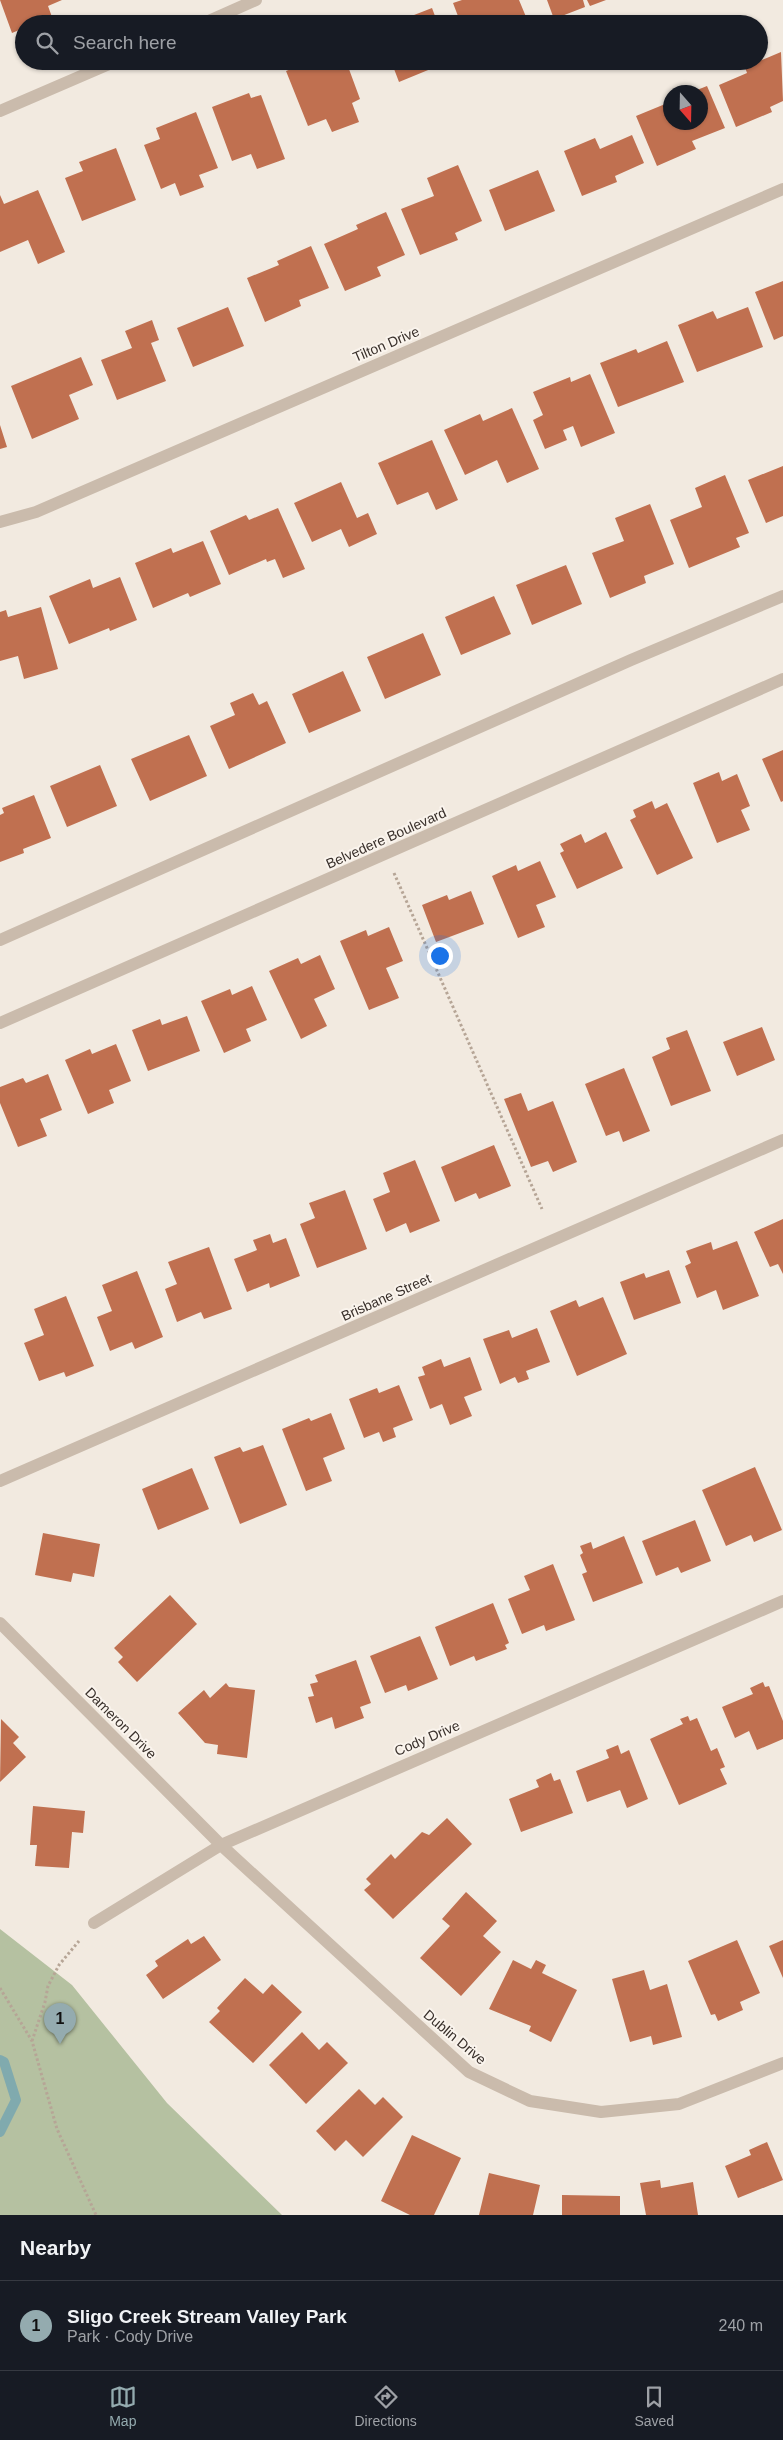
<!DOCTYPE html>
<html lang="en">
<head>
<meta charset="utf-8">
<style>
  body { margin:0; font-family:Helvetica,sans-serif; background:#20242c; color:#f1f3f6 }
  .compass { position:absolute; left:663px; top:85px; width:45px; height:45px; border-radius:50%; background:#171b24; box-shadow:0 1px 4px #0004; rotate:160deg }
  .you { position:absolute; left:439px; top:955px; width:18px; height:18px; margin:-12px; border:4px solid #fff; border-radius:50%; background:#1a73e8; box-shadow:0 0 0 8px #1a73e833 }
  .badge { display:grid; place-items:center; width:32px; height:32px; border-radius:50%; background:#94abaf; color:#111; font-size:16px; font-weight:700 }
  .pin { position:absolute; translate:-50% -41px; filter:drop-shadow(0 1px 2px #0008) }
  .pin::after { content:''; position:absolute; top:26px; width:18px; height:15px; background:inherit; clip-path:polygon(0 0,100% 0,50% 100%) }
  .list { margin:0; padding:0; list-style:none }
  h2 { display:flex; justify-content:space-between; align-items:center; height:65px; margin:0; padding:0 20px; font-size:21px }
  h2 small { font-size:16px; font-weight:400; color:#9ea1a6 }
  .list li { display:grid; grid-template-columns:32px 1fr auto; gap:15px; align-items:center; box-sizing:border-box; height:90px; padding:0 20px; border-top:1px solid #363941 }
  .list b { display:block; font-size:19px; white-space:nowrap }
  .list p { margin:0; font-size:16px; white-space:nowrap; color:#9ea1a6 }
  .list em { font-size:16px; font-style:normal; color:#9ea1a6 }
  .icon { flex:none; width:28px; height:28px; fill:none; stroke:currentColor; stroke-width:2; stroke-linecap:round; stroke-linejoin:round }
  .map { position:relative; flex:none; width:783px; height:2215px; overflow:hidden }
  .search { position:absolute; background:#171b24; box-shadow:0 1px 4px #0004; left:15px; right:15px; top:15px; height:55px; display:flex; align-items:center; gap:12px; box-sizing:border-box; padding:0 18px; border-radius:28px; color:#9ea1a6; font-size:19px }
  .sheet { height:155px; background:#171b24 }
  nav { display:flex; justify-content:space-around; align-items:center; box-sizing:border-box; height:70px; border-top:1px solid #363941; background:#171b24; font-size:14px; color:#9ea1a6 }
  nav a { display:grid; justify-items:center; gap:2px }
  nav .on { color:#94abaf }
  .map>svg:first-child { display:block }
</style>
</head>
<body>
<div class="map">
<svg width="783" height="2215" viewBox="0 0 783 2215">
  <rect width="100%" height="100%" fill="#f2eae0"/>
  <path fill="#b5c1a1" d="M0,1929L72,1985L167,2103L282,2215H0Z"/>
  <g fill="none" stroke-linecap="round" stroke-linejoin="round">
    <path stroke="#80aaae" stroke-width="10" d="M0,2060L4,2062L16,2100L0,2132"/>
  </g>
  <path fill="#c07050" d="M0,0H62L48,6L52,17L36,24H24V28L12,33Z
    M462,0H519L529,24H461L453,3Z
    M547,0H583L585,7L554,19Z
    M587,0H606L590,6Z
    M432,8L438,24H391Z
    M781,52L783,101L770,107L772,112L736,127L719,85L747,73L745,67Z
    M311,61H346L360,99L352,103L359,122L332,132L326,119L308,126L286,71Z
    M391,61H450L399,82Z
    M707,86L725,128L692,141L696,149L657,166L636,116L670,102V122H700V92H692Z
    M249,93L251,98L261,95L285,159L257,169L251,154L232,161L212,107Z
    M196,112L218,168L199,175L204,187L180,196L175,183L161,189L144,145L160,139L156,128Z
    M632,135L644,163L615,176L617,182L582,196L564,151L595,138L600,149Z
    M116,148L136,200L82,221L65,178L83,171L79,162Z
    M458,165L482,221L455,233L458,240L420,255L401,209L434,196L427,178Z
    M538,170L555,211L505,231L489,190Z
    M38,190L65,252L38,264L28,240L0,252V195L4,204Z
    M386,212L405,255L377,267L381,276L345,291L324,244L358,229L356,225Z
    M311,246L329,288L299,300L301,306L265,322L247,278L279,265L277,261Z
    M783,281V336L774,340L755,292Z
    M228,307L244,346L193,367L177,328Z
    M748,307L763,347L697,372L678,325L713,311L717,319Z
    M152,320L159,340L151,343L166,381L117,400L101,360L132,348L125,331Z
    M667,341L684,382L618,407L600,363L636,349L638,353Z
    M81,357L93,385L69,395L79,419L32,439L11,386Z
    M590,374L615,433L581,447L573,426L563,430L567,440L545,449L533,420L543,415L533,392L570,377L571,382Z
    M512,408L539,469L507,483L497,460L465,475L444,430L480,414L483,421Z
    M0,425L7,447L0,449Z
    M432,440L458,500L436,510L428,492L397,505L378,463Z
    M783,466V516L766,523L748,480Z
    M725,475L749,533L736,538L740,547L689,568L670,520L702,507L695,488Z
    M341,482L357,518L368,513L377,534L349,547L341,529L312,542L294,503Z
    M650,504L674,564L644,576L646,583L610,598L592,553L624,541L615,518Z
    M278,508L305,569L283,578L275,559L267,562L266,559L229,575L210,531L246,515L249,520Z
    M203,541L221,584L190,597L188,593L153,608L135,563L171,548L173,553Z
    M566,565L582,604L532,625L516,585Z
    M120,577L137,620L110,631L109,628L69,644L49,596L90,579L93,588Z
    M494,596L511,634L461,655L445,617Z
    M41,607L58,669L24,679L18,656L0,661V612L6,610L8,617Z
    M423,633L441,675L385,699L367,657Z
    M343,671L361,711L309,733L292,694Z
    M253,693L259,705L267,701L286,743L229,769L210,726L235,715L230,703Z
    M189,735L207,776L150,801L131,759Z
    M783,750V801L781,802L762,759Z
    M100,765L117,806L67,827L50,786Z
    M719,772L722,781L737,774L750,806L741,810L750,830L717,843L693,783Z
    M34,795L51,838L23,849L24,853L0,862V815L4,813L2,808Z
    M652,801L655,809L667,803L693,858L657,875L630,820L636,817L633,810Z
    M606,832L623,868L577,889L560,853L564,851L560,844L581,834L585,843Z
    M540,861L556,897L536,905L545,927L518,938L492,876L516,865L518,871Z
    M471,891L484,924L436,942L422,905L447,895L449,900Z
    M389,927L403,961L386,968L399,998L369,1010L340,941L366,930L368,936Z
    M320,955L335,989L314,999L327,1026L301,1039L269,971L298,958L301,964Z
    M252,986L267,1020L246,1029L251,1041L224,1053L201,1001L230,989L232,995Z
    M187,1016L200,1051L148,1071L132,1030L160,1019L162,1025Z
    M762,1027L775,1060L737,1076L723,1042Z
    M687,1030L711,1091L671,1106L652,1057L670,1049L666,1038Z
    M116,1044L131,1081L109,1090L114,1103L88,1114L65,1060L90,1049L92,1054Z
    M624,1068L650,1131L623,1142L619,1131L606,1136L585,1084Z
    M48,1074L62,1110L40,1119L47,1136L18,1147L0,1103V1087L23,1078L26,1083Z
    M521,1093L528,1111L553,1101L577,1162L553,1172L548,1161L531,1167L504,1099Z
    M494,1145L511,1186L479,1199L476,1193L455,1202L441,1167Z
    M415,1160L440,1221L410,1233L406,1223L386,1232L373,1199L390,1192L383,1173Z
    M345,1190L367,1249L317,1268L300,1224L315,1218L309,1203Z
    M783,1219V1274L778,1264L770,1267L754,1232Z
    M270,1234L273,1243L286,1238L300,1276L270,1288L269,1283L247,1292L234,1259L257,1250L253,1240Z
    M737,1241L759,1296L723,1310L716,1290L697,1298L685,1266L691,1263L686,1251L711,1242L713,1250Z
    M209,1247L232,1309L204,1319L201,1312L177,1322L165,1289L177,1284L168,1262Z
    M669,1270L681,1303L634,1320L620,1282L644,1273L646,1278Z
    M137,1271L163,1337L135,1349L132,1342L110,1351L97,1317L112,1311L102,1285Z
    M66,1296L94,1366L66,1377L64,1372L39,1381L24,1343L44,1335L34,1309Z
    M603,1297L627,1354L577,1376L550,1311L576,1300L579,1307Z
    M537,1328L550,1362L526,1371L529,1379L518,1383L515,1377L500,1384L483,1339L509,1330L512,1338Z
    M470,1357L482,1390L464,1397L472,1416L450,1425L442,1404L430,1409L418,1377L425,1375L422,1367L441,1359L444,1367Z
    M399,1385L413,1420L393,1428L396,1437L383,1442L379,1432L364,1438L349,1399L377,1388L379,1393Z
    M331,1413L345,1449L323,1458L332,1481L306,1491L282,1429L309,1418L311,1421Z
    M263,1445L287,1505L240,1524L214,1457L240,1447L243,1452Z
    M755,1467L782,1530L754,1542L751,1535L726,1546L702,1490Z
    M192,1468L209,1509L158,1530L142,1489Z
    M695,1520L711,1561L681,1573L678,1567L656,1576L642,1541Z
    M43,1533L100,1544L94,1577L73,1573L71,1582L35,1575Z
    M624,1536L643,1583L593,1602L582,1574L587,1572L580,1555L583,1553L580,1546L591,1542L593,1549Z
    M553,1564L575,1620L546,1631L544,1625L522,1634L508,1599L530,1590L524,1576Z
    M170,1595L197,1624L137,1682L118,1662L123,1657L114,1648Z
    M493,1603L509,1643L505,1645L507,1649L476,1661L474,1656L450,1666L435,1627Z
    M420,1636L438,1679L408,1691L406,1685L385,1693L370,1656Z
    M356,1660L371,1703L360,1707L364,1718L335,1729L332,1717L316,1723L308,1697L314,1696L310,1684L318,1682L315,1675Z
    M763,1682L765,1687L769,1686L783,1721V1739L757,1750L749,1731L735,1738L722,1707L753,1694L750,1688Z
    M226,1683L229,1687L255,1690L247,1758L217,1754L218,1745L205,1743L178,1713L204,1690L210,1698Z
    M688,1716L690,1721L697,1718L711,1751L717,1748L725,1767L720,1769L727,1784L679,1805L650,1739L683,1724L680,1719Z
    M1,1719L19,1737L13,1743L26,1757L0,1782Z
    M618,1745L621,1754L629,1750L648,1799L627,1808L620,1790L587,1802L576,1771L609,1758L606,1750Z
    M551,1773L554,1781L560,1779L573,1813L521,1832L509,1799L539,1787L536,1780Z
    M33,1806L85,1811L83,1833L72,1832L69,1868L35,1866L37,1845H30Z
    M447,1818L472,1844L393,1919L364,1890L371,1884L366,1879L391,1854L395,1859L422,1832L429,1835Z
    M466,1892L497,1921L483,1936L501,1952L461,1996L420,1958L450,1926L442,1919Z
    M204,1936L221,1960L163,1999L146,1975L158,1966L155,1961L188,1939L191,1944Z
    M737,1940L760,1993L740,2002L743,2010L718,2021L715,2014L711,2015L688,1961Z
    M783,1940V1978L769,1946Z
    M513,1960L531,1969L536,1960L546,1965L542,1973L577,1990L551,2042L529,2031L531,2026L489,2009Z
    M644,1970L650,1990L667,1984L682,2037L653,2045L651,2036L630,2042L612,1979Z
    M245,1978L263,1994L272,1984L302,2012L253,2063L209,2022L220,2011L217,2008Z
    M302,2032L319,2050L327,2042L348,2063L306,2104L269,2065Z
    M359,2089L375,2105L383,2097L403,2117L363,2157L346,2140L335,2151L316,2131Z
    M412,2135L461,2158L434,2215H410L381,2201Z
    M767,2142L783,2180L738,2198L725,2166L751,2155L749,2150Z
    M489,2173L540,2185L533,2215H479Z
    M660,2180L661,2188L693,2182L698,2215H646L640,2183Z
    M562,2195L620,2196V2215H562Z"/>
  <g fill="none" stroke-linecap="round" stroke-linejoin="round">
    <path stroke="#b6a596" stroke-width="3" stroke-dasharray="2.5 2.5" stroke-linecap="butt" d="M394,873L542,1209
      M0,1988L32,2041L57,2129L96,2215
      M32,2041L45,2002L48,1986L59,1965L79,1941"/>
    <path stroke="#cabbac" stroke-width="12" d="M202,24L256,0
      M0,111L116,61
      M0,522L36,512L783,189
      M0,940L631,660L783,596
      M0,1023L783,679
      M0,1481L783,1140
      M0,1623L221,1845L469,2072L530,2101L601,2112L679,2104L783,2063
      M94,1923L221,1845L783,1601"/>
  </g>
  <g text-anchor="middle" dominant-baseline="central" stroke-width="4" stroke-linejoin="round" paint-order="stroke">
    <g font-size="14" fill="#39302b" stroke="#faf4ed">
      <text transform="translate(386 344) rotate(-23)">Tilton Drive</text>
      <text transform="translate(386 838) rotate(-24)">Belvedere Boulevard</text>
      <text transform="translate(386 1297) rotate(-24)">Brisbane Street</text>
      <text transform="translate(121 1723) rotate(45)">Dameron Drive</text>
      <text transform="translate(427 1738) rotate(-23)">Cody Drive</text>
      <text transform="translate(455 2037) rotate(40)">Dublin Drive</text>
    </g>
  </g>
</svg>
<svg class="compass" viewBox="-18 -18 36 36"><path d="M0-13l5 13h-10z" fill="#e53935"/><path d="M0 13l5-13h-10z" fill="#9ea1a6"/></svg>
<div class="you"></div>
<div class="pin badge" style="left:60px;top:2044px">1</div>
<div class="search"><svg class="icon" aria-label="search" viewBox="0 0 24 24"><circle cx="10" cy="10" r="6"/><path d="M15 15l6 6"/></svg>Search here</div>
</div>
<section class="sheet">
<h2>Nearby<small></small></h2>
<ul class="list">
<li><span class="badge">1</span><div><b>Sligo Creek Stream Valley Park</b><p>Park · Cody Drive</p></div><em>240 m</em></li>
</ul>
</section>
<nav>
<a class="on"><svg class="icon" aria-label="map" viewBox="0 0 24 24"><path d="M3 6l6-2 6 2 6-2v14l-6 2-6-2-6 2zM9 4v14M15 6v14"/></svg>Map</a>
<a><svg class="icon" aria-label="directions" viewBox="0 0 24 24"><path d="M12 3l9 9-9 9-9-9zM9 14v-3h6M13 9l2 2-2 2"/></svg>Directions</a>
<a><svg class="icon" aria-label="saved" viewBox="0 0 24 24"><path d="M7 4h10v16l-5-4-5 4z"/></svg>Saved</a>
</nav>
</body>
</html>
